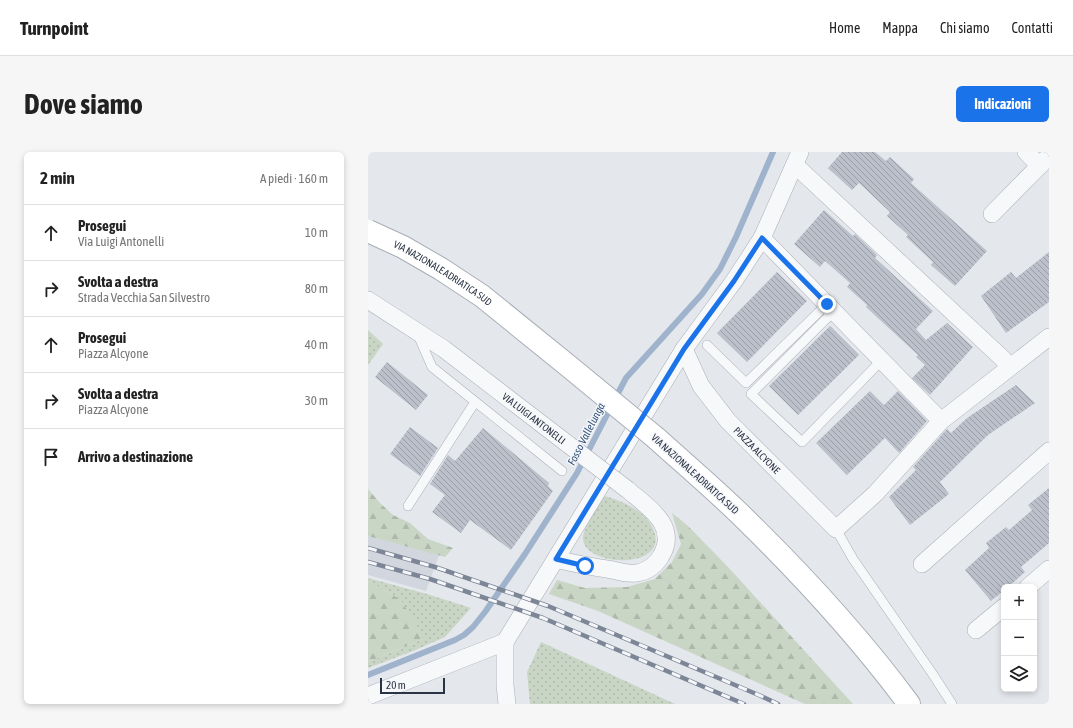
<!DOCTYPE html>
<html lang="it">
<head>
<meta charset="utf-8">
<style>
  body { margin:0; font-family:"Asap Condensed",sans-serif; background:#f6f6f6; color:#222 }
  .controls { position:absolute; right:12px; bottom:12px; display:grid; overflow:hidden; border-radius:6px; box-shadow:0 2px 6px #0003 }
  .controls button { width:36px; height:36px; display:grid; place-items:center; padding:0; border:0; border-bottom:1px solid #e0e0e0; background:#fff; color:#222; font:20px sans-serif }
  .scale { position:absolute; left:12px; bottom:10px; width:65px; box-sizing:border-box; padding-left:4px; border:2px solid #2b3445; border-top:0; font-size:11px; line-height:14px; white-space:nowrap; color:#2b3445; -webkit-text-stroke:3px #f4f6f9; paint-order:stroke }
  .stop { position:absolute; width:12px; height:12px; margin:-9px; border:3px solid #1a73e8; border-radius:50%; background:#fff }
  .stop.end { background:#1a73e8; border-color:#fff; box-shadow:0 1px 4px #0008 }
  .list { margin:0; padding:0; list-style:none }
  h2 { display:flex; justify-content:space-between; align-items:center; height:52px; margin:0; padding:0 16px; font-size:17px }
  h2 small { font-size:13px; font-weight:400; color:#767676 }
  .list li { display:grid; grid-template-columns:26px 1fr auto; gap:12px; align-items:center; box-sizing:border-box; height:56px; padding:0 16px; border-top:1px solid #e0e0e0 }
  .list b { display:block; font-size:15px; white-space:nowrap }
  .list p { margin:0; font-size:13px; white-space:nowrap; color:#767676 }
  .list em { font-size:13px; font-style:normal; color:#767676 }
  .icon { flex:none; width:22px; height:22px; fill:none; stroke:currentColor; stroke-width:2; stroke-linecap:round; stroke-linejoin:round }
  .map { position:relative; flex:none; width:681px; height:552px; overflow:hidden; border-radius:6px }
  header { display:flex; align-items:center; gap:24px; box-sizing:border-box; height:56px; padding:0 20px; background:#fff; border-bottom:1px solid #e0e0e0 }
  header strong { font-size:19px }
  nav { display:flex; gap:22px; margin-inline-start:auto; font-size:14px }
  .intro { display:flex; align-items:center; justify-content:space-between; box-sizing:border-box; height:96px; padding:0 24px }
  h1 { margin:0; font-size:28px }
  .button { padding:10px 18px; border-radius:6px; background:#1a73e8; color:#fff; font-size:14px; font-weight:700 }
  main { display:flex; gap:24px; padding:0 24px }
  aside { flex:1; background:#fff; border-radius:6px; box-shadow:0 2px 6px #0003 }
  .map>svg:first-child { display:block }
</style>
</head>
<body>
<header>
<strong>Turnpoint</strong>
<nav><a>Home</a><a>Mappa</a><a>Chi siamo</a><a>Contatti</a></nav>
</header>
<div class="intro"><h1>Dove siamo</h1><a class="button">Indicazioni</a></div>
<main>
<aside>
<h2>2 min<small>A piedi · 160 m</small></h2>
<ul class="list">
<li><svg class="icon" aria-label="ahead" viewBox="0 0 24 24"><path d="M12 20V5M6 11l6-6 6 6"/></svg><div><b>Prosegui</b><p>Via Luigi Antonelli</p></div><em>10 m</em></li>
<li><svg class="icon" aria-label="right" viewBox="0 0 24 24"><path d="M7 20v-9h11M14 6l5 5-5 5"/></svg><div><b>Svolta a destra</b><p>Strada Vecchia San Silvestro</p></div><em>80 m</em></li>
<li><svg class="icon" aria-label="ahead" viewBox="0 0 24 24"><path d="M12 20V5M6 11l6-6 6 6"/></svg><div><b>Prosegui</b><p>Piazza Alcyone</p></div><em>40 m</em></li>
<li><svg class="icon" aria-label="right" viewBox="0 0 24 24"><path d="M7 20v-9h11M14 6l5 5-5 5"/></svg><div><b>Svolta a destra</b><p>Piazza Alcyone</p></div><em>30 m</em></li>
<li><svg class="icon" aria-label="arrive" viewBox="0 0 24 24"><path d="M6 21V4h12l-3 4 3 4H6"/></svg><div><b>Arrivo a destinazione</b></div></li>
</ul>
</aside>
<div class="map">
<svg width="681" height="552" viewBox="0 0 681 552">
  <defs>
    <pattern id="green-dots" width="8" height="8" patternUnits="userSpaceOnUse"><rect width="8" height="8" fill="#c9d6c5"/><path d="M2 2h.1M6 6h.1" fill="none" stroke="#adb8ab" stroke-width="1.8" stroke-linecap="round"/></pattern>
    <pattern id="forest-firs" width="22" height="20" patternUnits="userSpaceOnUse"><rect width="22" height="20" fill="#c9d6c5"/><path d="M5 1l3.5 6h-7zM16 11l3.5 6h-7z" fill="#adb8ab"/></pattern>
    <pattern id="building-back-hatch" width="6" height="6" patternUnits="userSpaceOnUse"><rect width="6" height="6" fill="#bbc0ca"/><path d="M-1 5l2 2M0 0l6 6M5-1l2 2" fill="none" stroke="#989da6"/></pattern>
  </defs>
  <rect width="100%" height="100%" fill="#e4e7ec"/>
  <path fill="#d2d6de" d="M0,384L71,403L58,439L0,423Z"/>
  <path fill="url(#green-dots)" d="M0,178L15,192L0,213Z
    M236,344C252,348 273,357 282,371C312,419 213,417 215,385C216,375 230,354 236,344Z
    M0,426L59,442L103,456L77,485L45,499L0,516V510L55,487L32,447L0,429Z
    M173,490L307,552H162L159,520Z"/>
  <path fill="url(#forest-firs)" d="M0,337L12,351L25,363L42,371L60,387L85,396L77,405L0,384Z
    M304,361L320,374L360,415L485,552H437L230,459L181,442L189,428L217,436L259,435L287,427L304,410L313,392Z
    M0,429L32,447L50,475L55,487L0,510Z"/>
  <g fill="none" stroke-linecap="round" stroke-linejoin="round">
    <path stroke="#9fb4cc" stroke-width="6" d="M247,247L258,226L334,142L352,117L368,85L405,0
      M0,523L87,488L96,483L105,475L117,460L157,402L209,321L243,255"/>
  </g>
  <path fill="url(#building-back-hatch)" d="M474,0H507L518,9L522,5L546,27L543,31L619,99L587,134L563,113L565,110L538,85L540,83L519,64L522,60L491,31L484,38L460,16Z
    M456,58L485,84L487,82L509,103L507,106L565,159L548,177L558,188L579,171L605,195L562,243L544,226L557,213L548,205L550,203L498,155L499,153L479,135L482,131L457,109L452,115L426,92Z
    M681,100V150L638,181L613,144L643,120L648,126Z
    M409,120L439,149L379,210L349,181Z
    M462,174L491,203L430,263L401,234Z
    M19,210L60,243L48,258L7,225Z
    M648,233L667,251L620,283L572,330L581,342L542,373L521,345L548,318L545,315L579,277L583,281L599,266Z
    M502,239L516,253L530,239L559,269L531,301L517,286L479,323L448,291Z
    M42,275L70,296L52,324L22,302Z
    M115,276L181,331L180,334L185,339L143,398L102,368L93,381L64,360L77,343L62,332L80,303L87,309Z
    M681,336V391L653,415L657,420L640,435H636V438L623,449L597,418L621,396L618,391L638,375L641,378L664,358L660,353Z"/>
  <g fill="none" stroke-linecap="round" stroke-linejoin="round">
    <g stroke="#a9aeb7" stroke-width="10">
      <path id="service" d="M466,159L383,242L434,290L514,208
        M50,183L64,215L194,319
        M339,193L378,231L459,152
        M40,354L107,250
        M468,377L485,407L564,521L584,552"/>
    </g>
    <g stroke="#a9aeb7" stroke-width="18">
      <g id="minor">
        <path d="M658,0L672,14"/>
        <path d="M427,13L634,206L642,215"/>
        <path d="M624,62L681,4"/>
        <path d="M394,86L573,269"/>
        <path id="s1" d="M0,148L76,197L201,293"/>
        <path id="s2" d="M316,197L333,234L360,269L468,377L507,342L573,269L681,185"/>
        <path d="M188,407C207,412 225,415 245,418C252,420 261,422 269,421C279,419 288,413 293,404C311,374 280,355 260,338"/>
        <path d="M554,412L681,299"/>
        <path d="M660,435L681,417"/>
        <path d="M608,478L636,455"/>
        <path d="M137,490L316,197L366,129L394,86L432,0"/>
        <path d="M137,490V533L139,552"/>
        <path d="M0,544L137,490"/>
      </g>
    </g>
    <g stroke="#a9aeb7" stroke-width="24">
      <path id="secondary" d="M288,286C319,314 351,341 380,370C438,427 493,487 541,552"/>
    </g>
    <use href="#service" stroke="#f7f8fa" stroke-width="9"/>
    <use href="#minor" stroke="#f7f8fa" stroke-width="17"/>
    <use href="#secondary" stroke="#fff" stroke-width="22"/>
    <g stroke="#7d8696" stroke-width="4.5">
      <path id="rail" d="M0,396L67,415L180,454L393,544L410,552
        M0,410L62,427L175,466L376,552"/>
    </g>
    <use href="#rail" stroke="#f4f6f9" stroke-width="3" stroke-dasharray="9" stroke-linecap="butt"/>
    <g stroke="#a9aeb7" stroke-width="18" stroke-linecap="butt">
      <path id="minor-bridge" d="M201,293L260,338"/>
    </g>
    <g stroke="#a9aeb7" stroke-width="24" stroke-linecap="butt">
      <g id="secondary-bridge">
        <path id="s3" d="M0,79L35,95L73,117L114,144L198,212L288,286"/>
      </g>
    </g>
    <use href="#minor-bridge" stroke="#f7f8fa" stroke-width="17"/>
    <use href="#secondary-bridge" stroke="#fff" stroke-width="22"/>
  </g>
  <g fill="none" stroke-linecap="round" stroke-linejoin="round">
    <path stroke="#1a73e8" stroke-width="5" d="M217,414L188,407L316,197L366,129L394,86L459,152"/>
  </g>
  <g text-anchor="middle" dominant-baseline="central" stroke-width="3" stroke-linejoin="round" paint-order="stroke">
    <g font-size="10" fill="#2b3445" stroke="#f4f6f9">
      <text stroke="none"><textPath href="#s3" startOffset="86">VIA NAZIONALE ADRIATICA SUD</textPath></text>
      <text stroke="none"><textPath href="#s1" startOffset="204">VIA LUIGI ANTONELLI</textPath></text>
      <text stroke="none"><textPath href="#s2" startOffset="126">PIAZZA ALCYONE</textPath></text>
      <text transform="translate(327 322) rotate(42)">VIA NAZIONALE ADRIATICA SUD</text>
    </g>
    <g font-size="11" font-style="italic" fill="#34527a" stroke="#f4f6f9">
      <text transform="translate(218 282) rotate(-63)">Fosso Vallelunga</text>
    </g>
  </g>
</svg>
<div class="controls">
<button>+</button>
<button>−</button>
<button><svg class="icon" aria-label="layers" viewBox="0 0 24 24"><path d="M12 4l9 5-9 5-9-5zM3 14l9 5 9-5"/></svg></button>
</div>
<div class="scale">20 m</div>
<div class="stop" style="left:217px;top:414px"></div>
<div class="stop end" style="left:459px;top:152px"></div>
</div>
</main>
</body>
</html>
